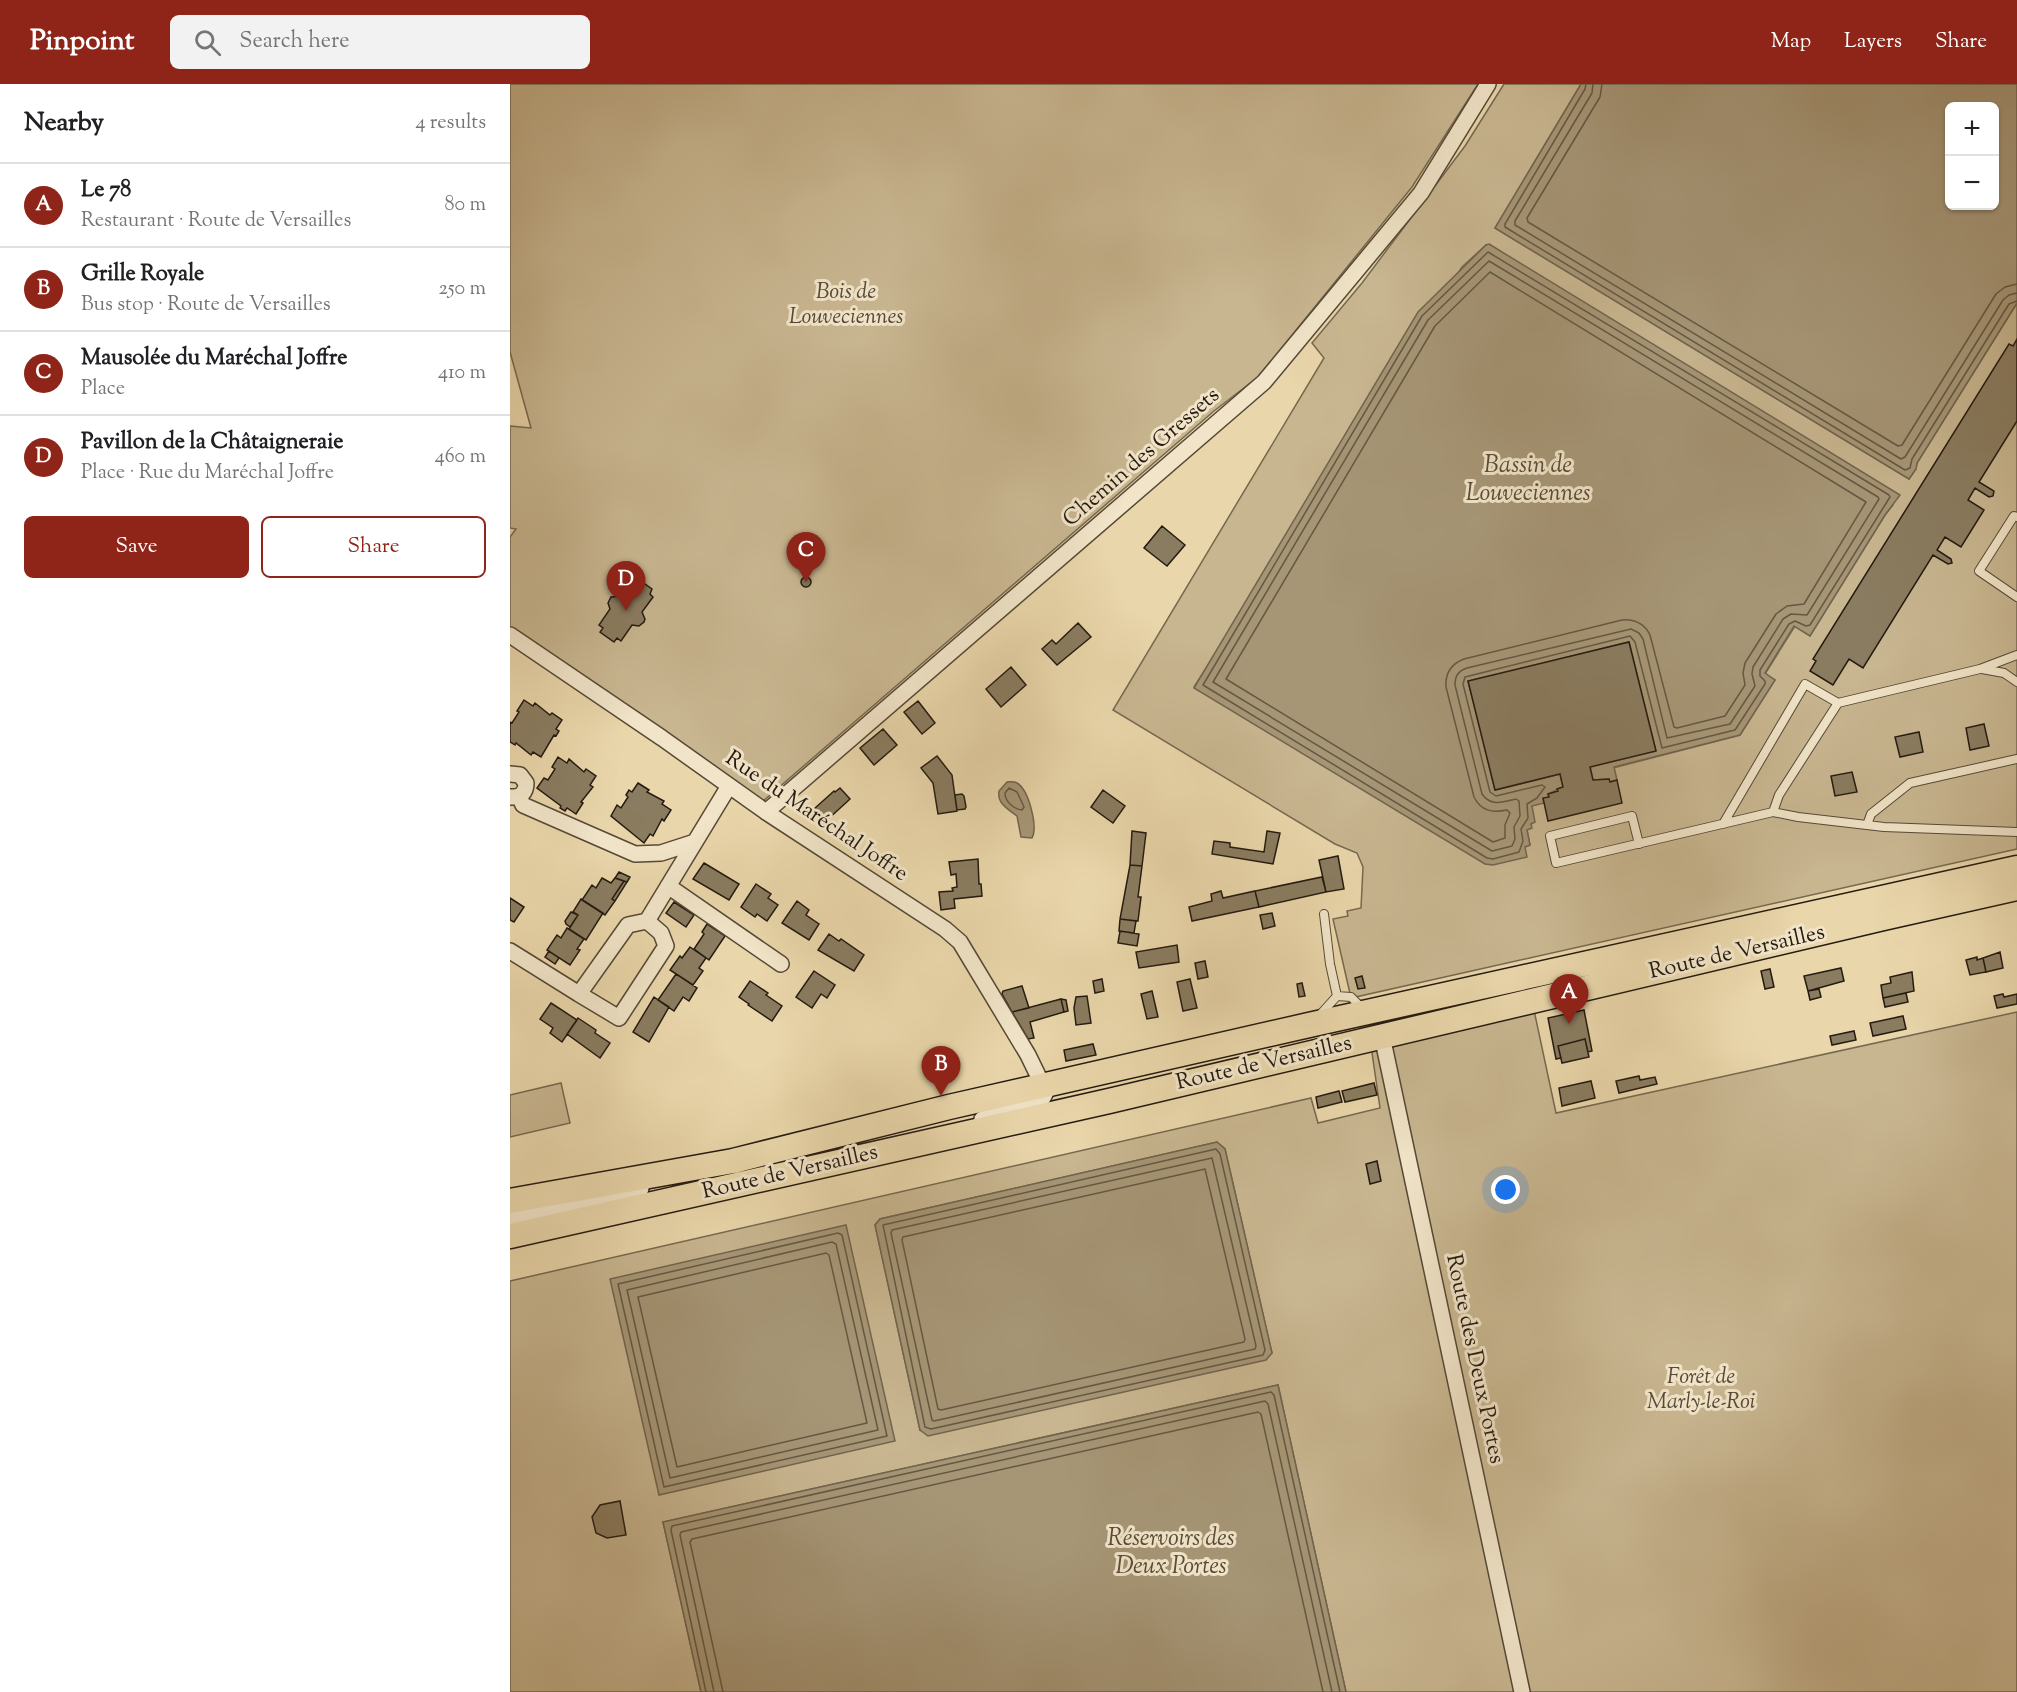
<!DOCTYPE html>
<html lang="en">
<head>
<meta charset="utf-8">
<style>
  body { margin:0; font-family:"Sorts Mill Goudy",serif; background:#f2f2f2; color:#202124 }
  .controls { position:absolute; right:18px; top:18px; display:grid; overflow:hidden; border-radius:9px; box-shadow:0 2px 4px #0004 }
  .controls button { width:54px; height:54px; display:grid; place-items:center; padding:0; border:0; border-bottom:2px solid #e0e0e0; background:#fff; color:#202124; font:30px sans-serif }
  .you { position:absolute; left:996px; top:1106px; width:21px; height:21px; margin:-15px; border:4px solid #fff; border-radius:50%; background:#1a73e8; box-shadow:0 0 0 9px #1a73e833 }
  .badge { display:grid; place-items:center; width:39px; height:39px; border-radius:50%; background:#8f2418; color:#fff; font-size:20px; font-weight:700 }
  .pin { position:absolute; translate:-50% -50px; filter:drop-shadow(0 2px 3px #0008) }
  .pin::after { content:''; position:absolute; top:32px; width:21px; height:18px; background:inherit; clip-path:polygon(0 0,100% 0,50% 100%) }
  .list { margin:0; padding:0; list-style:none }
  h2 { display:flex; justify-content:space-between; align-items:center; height:78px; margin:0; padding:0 24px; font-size:26px }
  h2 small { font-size:20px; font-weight:400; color:#757577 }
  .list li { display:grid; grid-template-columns:39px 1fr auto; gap:18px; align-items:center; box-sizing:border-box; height:84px; padding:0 24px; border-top:2px solid #e0e0e0 }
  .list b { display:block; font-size:22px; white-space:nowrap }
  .list p { margin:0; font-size:20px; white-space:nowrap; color:#757577 }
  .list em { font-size:20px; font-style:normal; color:#757577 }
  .actions { display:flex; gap:12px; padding:18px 24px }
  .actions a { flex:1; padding:14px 0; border:2px solid #8f2418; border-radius:9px; text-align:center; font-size:21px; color:#8f2418 }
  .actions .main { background:#8f2418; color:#fff }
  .icon { flex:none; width:33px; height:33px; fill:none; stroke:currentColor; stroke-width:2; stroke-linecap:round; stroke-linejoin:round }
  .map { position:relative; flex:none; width:1507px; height:1608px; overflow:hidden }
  header { display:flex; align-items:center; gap:36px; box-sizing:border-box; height:84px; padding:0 30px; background:#8f2418; color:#fff }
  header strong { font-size:28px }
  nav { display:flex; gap:33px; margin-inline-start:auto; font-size:21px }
  .search { width:420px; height:54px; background:#f2f2f2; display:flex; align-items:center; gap:15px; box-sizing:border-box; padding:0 21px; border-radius:9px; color:#757577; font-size:22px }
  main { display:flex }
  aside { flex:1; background:#fff }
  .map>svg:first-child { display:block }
</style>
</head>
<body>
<header>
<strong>Pinpoint</strong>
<div class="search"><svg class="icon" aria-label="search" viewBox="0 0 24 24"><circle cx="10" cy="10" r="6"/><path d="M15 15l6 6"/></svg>Search here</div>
<nav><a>Map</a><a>Layers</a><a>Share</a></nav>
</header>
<main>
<aside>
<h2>Nearby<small>4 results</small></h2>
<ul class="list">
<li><span class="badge">A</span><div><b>Le 78</b><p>Restaurant · Route de Versailles</p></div><em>80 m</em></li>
<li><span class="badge">B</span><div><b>Grille Royale</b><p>Bus stop · Route de Versailles</p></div><em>250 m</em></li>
<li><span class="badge">C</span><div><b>Mausolée du Maréchal Joffre</b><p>Place</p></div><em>410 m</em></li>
<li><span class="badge">D</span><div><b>Pavillon de la Châtaigneraie</b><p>Place · Rue du Maréchal Joffre</p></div><em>460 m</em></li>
</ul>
<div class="actions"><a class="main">Save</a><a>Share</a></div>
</aside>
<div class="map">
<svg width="1507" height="1608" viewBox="0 0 1507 1608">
  <rect width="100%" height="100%" fill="#e9d6aa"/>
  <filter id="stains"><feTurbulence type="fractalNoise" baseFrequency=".00333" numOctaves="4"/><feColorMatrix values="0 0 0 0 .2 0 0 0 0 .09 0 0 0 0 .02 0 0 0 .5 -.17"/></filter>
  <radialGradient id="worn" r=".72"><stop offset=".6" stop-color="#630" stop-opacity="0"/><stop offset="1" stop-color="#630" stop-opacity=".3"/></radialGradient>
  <path fill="#c8b690" stroke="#766850" stroke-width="1.5" fill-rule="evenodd" d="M0,0H968L902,103L748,293L704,327L252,718L0,547V453L6,445L0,444V342L21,344L0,268Z
    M994,0H1071L985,144L1399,395L1406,385L1407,379L1507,219V765L841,914L823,835L838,832L837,827L851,824L853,783L847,769L825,760L603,626L814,274L802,259L852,199L955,62ZM976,161L1383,421L1375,431L1300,552L1285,542L1255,590L1265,596L1230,651L1103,684L1107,696L1099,695L1091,697L1081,683L1146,667L1119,558L958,597L985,706L1047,707L1038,710L1022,722L1021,740L1017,746L1020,761L1015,763L684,603L952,183Z
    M1022,917L1046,1029L1507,928V1608H836L768,1301L153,1438L191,1608H0V1197L801,1014L808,1039L870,1024L860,955ZM707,1058L715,1065L762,1269L410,1346L365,1141L370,1135Z
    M51,999L60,1039L0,1053V1011Z"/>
  <path fill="#a69676" stroke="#72644d" stroke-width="1.5" fill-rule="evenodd" d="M1071,0H1507V219L1407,379L1406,385L1399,395L985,144ZM1440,22H1484V122H1440Z
    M979,160L1390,411L1375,431L1300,552L1284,542L1255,589L1265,596L1230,651L1104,683L1107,696L1100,698L1099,695L1083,696L1080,683L1146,667L1119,558L958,597L985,706L1050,690L1053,703L1038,710L1039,713L1033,715L1034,719L1022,722L1025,738L1021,740L1022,744L1017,746L1020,761L1015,763L1017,773L983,781L975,780L684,604L908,228L976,161Z
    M497,698C501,698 503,697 507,699C519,706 528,743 522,754L511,753L507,732C498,725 487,720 489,707Z
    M707,1058L715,1065L762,1269L756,1276L418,1352L410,1346L365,1141L370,1135Z
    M336,1141L385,1357L149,1411L100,1195Z
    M768,1301L836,1608H191L153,1438Z"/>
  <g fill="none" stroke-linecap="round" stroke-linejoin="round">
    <path stroke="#655843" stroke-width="1.5" d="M1076,0L1075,5L995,140V143L1395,386L1400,384L1402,375L1499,220L1507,217
      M1083,0L1082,9L1005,137V141L1391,375L1395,373L1493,216L1499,211L1507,209
      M1092,0L1090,13L1017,134L1018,138L1388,362L1392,361L1486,210L1495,203L1507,200
      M978,168L1379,411L1380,413L1300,541L1296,542L1285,537L1279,540L1250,586V592L1255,597V600L1225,646L1152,664L1125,558L1120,552L955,593L953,600L980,708L986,712L1032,701L1035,703L1027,714L1017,720L1018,734L1011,745L1013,757L1009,768L983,775L977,774L693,601L912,232Z
      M979,177L1368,413L1369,415L1297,531L1281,530L1273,535L1243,583L1242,590L1245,602L1220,640L1157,654L1133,555L1129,549L1121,545L957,584C948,587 945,592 945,601L972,710C981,723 993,718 1006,715L1009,717L1010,732L1004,743L1005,755L1002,762L982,767L703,598L918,236Z
      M980,188L1356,418L1294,520L1277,522L1266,530L1235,579L1233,589L1235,601L1215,632L1167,644L1164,643L1140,551C1134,539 1125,535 1112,536L954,575C941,580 935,589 936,603L964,713C971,727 982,729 997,726L1000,729L995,741V754L983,758L716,595L925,242Z
      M499,704L507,708L514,723L512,726C504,725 495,718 495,709Z
      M706,1065L710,1070L755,1266L753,1271L421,1345L415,1343L373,1141Z
      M702,1074L746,1262L745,1265L424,1337L422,1336L381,1149L382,1146Z
      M695,1085L735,1255L734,1258L431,1326L428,1325L392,1156L393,1153Z
      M328,1149L332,1151L377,1352L154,1403L108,1200Z
      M322,1158L326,1160L368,1346L160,1394L117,1206Z
      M316,1169L319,1171L357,1339L167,1383L128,1213Z
      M196,1608L161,1446L162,1442L761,1308L764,1311L830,1608
      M204,1608L170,1451L171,1448L755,1317L758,1320L822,1608
      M213,1608L180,1458L182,1455L748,1328L751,1330L813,1608"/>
  </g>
  <path fill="#8a7c60" stroke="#241a10" stroke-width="1.5" d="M1507,255V337L1469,398L1484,407L1483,412L1479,413L1465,404L1458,416L1474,426L1451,463L1435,453L1427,466L1441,475L1442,479L1438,480L1423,471L1353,584L1339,575L1323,601L1300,587L1306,577L1303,575L1499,260L1503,262Z
    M652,442L675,461L657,482L634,464Z
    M291 498a5 5 0 1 1 10 0a5 5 0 1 1-10 0Z
    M128,495L142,505L140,510L143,513L132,528L135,535L134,538L129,542L122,541L111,557L107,554L104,558L90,548L93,544L89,541L100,525L98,519L101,513L110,512L121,496L125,499Z
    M568,539L581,553L547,581L532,565L542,556L546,560Z
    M1119,558L1146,667L1080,683L1083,696L1099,695L1100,698L1107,696L1112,719L1038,737L1033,714L1039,713L1038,710L1048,707L1047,705L1053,703L1050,690L985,706L958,597Z
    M501,583L516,601L491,623L476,605Z
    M14,616L23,622L25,619L40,631L42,629L52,636L46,645L49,647L46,652L44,651L31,673L23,668L21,671L6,659L5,661L0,658V638L2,639L9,628L7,627Z
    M408,617L425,639L412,650L394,628Z
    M1474,640L1479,662L1460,666L1456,644Z
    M373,645L387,661L364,681L350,664Z
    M1409,648L1413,668L1390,673L1385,653Z
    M427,672L442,691L447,727L428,730L423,699L411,684Z
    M48,673L57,679L59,675L74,688L76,685L86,692L80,701L83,703L71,718L73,719L66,730L57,724L55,727L50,724L51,722L27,704L34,694L38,696L45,685L42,683Z
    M1342,688L1347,708L1325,712L1321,692Z
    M128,699L139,706L137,708L154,717L152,720L161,726L154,737L152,735L143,752L140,750L134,759L101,732L107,721L111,724L118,713L116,711L119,706L122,708Z
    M330,704L340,715L315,738L304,725L324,707L325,708Z
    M593,706L615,722L603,739L581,723Z
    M452,710L454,712L456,723L455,725L447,726L445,711Z
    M622,747L636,749L632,782L620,781Z
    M757,747L770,749L763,780L702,770L704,757L720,759V763L754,768Z
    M828,772L834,805L816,808L809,776Z
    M468,775L469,800H471L472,812L444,815L445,824L431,826L429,808L443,807L442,804L447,803L446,790L441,791L439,778Z
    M194,779L229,800L219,816L183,795Z
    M620,781L632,782L628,813H631L628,837L610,835Z
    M109,788L120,793L117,798L105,794Z
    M812,793L816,808L749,823L745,807Z
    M92,794L101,799L105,794L114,797L102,815L105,817L95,831L72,816L82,801L86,804Z
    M114,797L117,798L105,817L102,815Z
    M246,800L261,810L258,814L268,821L257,837L247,830L245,833L231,823Z
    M711,807L713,814L745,807L749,823L682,837L679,823L702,817L701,810Z
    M0,814L14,823L4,838L0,836Z
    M71,815L93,829L76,856L59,845L68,831L63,828Z
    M287,817L299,826L296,831L309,840L299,856L272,839Z
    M164,818L184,831L176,843L156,829Z
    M61,828L68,831L60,843L56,840L55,837Z
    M762,829L765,842L753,845L750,831Z
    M610,835L626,837L624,849L609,847Z
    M197,840L215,852L199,876L184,865L194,850L192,848Z
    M57,844L74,855L67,865L70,866L60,881L37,866L47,851L51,854Z
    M610,847L629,850L627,862L608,859Z
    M319,850L329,857L331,855L354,871L344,887L308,866Z
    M667,861L669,878L629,884L626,868Z
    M180,863L196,874L189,884L193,887L183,901L160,886L170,872L172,874Z
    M39,867L49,874L45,880L35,873Z
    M1490,868L1493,884L1476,888L1473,874Z
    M1467,873V876L1473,874L1476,888L1460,891L1456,876Z
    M695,877L698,893L688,895L685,879Z
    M1331,884L1334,897L1298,907L1294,892Z
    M1260,885L1264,903L1255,905L1251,887Z
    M304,887L325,901L317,914L311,910L302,924L286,913Z
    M1402,888L1404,907L1373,914L1371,901L1381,899L1380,893Z
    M166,890L187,904L179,917L173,913L164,927L148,916Z
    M852,892L855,904L848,905L845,894Z
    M592,895L594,907L585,909L583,897Z
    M680,895L687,924L673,927L667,898Z
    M240,897L258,909L256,911L272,922L262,937L238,921L239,920L229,913Z
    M792,899L795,912L789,913L787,900Z
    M512,902L519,924L502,928L492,910L493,907Z
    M1309,905L1311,913L1300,916L1298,907Z
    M642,907L648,933L637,935L631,910Z
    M1396,909L1398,918L1375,923L1373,914Z
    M1493,910L1494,913L1507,910V920L1487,924L1484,912Z
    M577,912L581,939L566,941L564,924L566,913Z
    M144,913L159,923L139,958L123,948Z
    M551,915L556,916L558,927L554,928Z
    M551,915L554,928L520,938L524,954L518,955L502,928Z
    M41,919L67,936L52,958L40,949L43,944L30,935Z
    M1074,926L1082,967L1078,968L1075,955L1048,962L1051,974L1046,975L1038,934Z
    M1393,932L1396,945L1363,952L1360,939Z
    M68,934L86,946L85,949L100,959L90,974L57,950Z
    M1344,947L1346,956L1322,961L1320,952Z
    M1075,955L1079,973L1052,979L1048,962Z
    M583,960L586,971L556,977L554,966Z
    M1129,992L1130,996L1145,993L1147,1000L1109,1009L1106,997Z
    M1081,997L1085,1014L1052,1022L1049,1004Z
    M864,999L867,1011L835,1018L832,1007Z
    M829,1007L832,1018L808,1024L806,1013Z
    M867,1077L871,1097L860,1100L856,1080Z
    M110,1417L116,1451L97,1454L86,1449L82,1433L90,1421Z"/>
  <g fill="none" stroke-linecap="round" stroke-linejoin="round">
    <g stroke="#554936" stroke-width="10">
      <path id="service" d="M1507,433L1504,432L1469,487L1507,513
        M1472,585L1494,589L1507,598
        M1263,728L1269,711L1328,619L1470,585L1507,571
        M1213,740L1295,600L1328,619
        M1357,741L1361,730L1400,699L1507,675
        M1129,760L1122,732L1040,752L1046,779L1263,728L1288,733L1374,743L1507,748
        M814,830L820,880L827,912
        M827,912L841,913L854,926
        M808,933L827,912"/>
    </g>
    <g stroke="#554936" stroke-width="18">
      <path id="minor" d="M0,551L152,654L256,728L435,845L450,858L518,971L536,1008L533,1014L472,1035
        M0,690L10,691L16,699C16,708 11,714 1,713
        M9,712L13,721L125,770L151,769L185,758
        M256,728L754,298L911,109L978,0
        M158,802L271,880
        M137,837L151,849L156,862L109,934L69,910L118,841L137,837L219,702
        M0,867L69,910
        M872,952L1012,1608"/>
    </g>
    <g stroke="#241a10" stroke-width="24">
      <path id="secondary" d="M0,1135L128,1104"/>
    </g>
    <g stroke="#241a10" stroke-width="27">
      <path id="primary" d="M0,1117L223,1077L439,1023L799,941L1507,784
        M0,1152L599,1017L1373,834L1507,804"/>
    </g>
    <use href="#service" stroke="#f1e4c8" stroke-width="8"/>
    <use href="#minor" stroke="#f1e4c8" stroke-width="15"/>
    <use href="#secondary" stroke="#f1e4c8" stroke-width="21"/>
    <use href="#primary" stroke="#e9d6aa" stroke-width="24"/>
  </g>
  <g text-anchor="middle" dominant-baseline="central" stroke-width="6" stroke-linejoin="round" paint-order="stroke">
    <g font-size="22" font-style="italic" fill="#554936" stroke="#f1e4c8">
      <text x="336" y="209">Bois de<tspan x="336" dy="25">Louveciennes</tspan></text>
      <text x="1191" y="1294">Forêt de<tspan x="1191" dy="25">Marly-le-Roi</tspan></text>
    </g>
    <g font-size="22" fill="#241a10" stroke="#f1e4c8">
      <text transform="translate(632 374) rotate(-41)">Chemin des Gressets</text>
      <text transform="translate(306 733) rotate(34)">Rue du Maréchal Joffre</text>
      <text transform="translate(1227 869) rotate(-13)">Route de Versailles</text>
      <text transform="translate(754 980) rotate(-13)">Route de Versailles</text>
      <text transform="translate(280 1089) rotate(-13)">Route de Versailles</text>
      <text transform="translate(964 1275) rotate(78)">Route des Deux Portes</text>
    </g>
    <g font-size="24" font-style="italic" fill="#584c39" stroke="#f1e4c8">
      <text x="1018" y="382">Bassin de<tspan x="1018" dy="28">Louveciennes</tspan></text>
      <text x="661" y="1455">Réservoirs des<tspan x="661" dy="28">Deux Portes</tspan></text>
    </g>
  </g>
  <rect width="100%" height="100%" filter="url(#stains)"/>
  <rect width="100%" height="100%" fill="url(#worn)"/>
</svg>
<div class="controls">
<button>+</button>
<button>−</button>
</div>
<div class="you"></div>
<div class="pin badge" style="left:1059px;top:940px">A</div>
<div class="pin badge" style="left:431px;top:1012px">B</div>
<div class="pin badge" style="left:296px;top:498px">C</div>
<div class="pin badge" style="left:116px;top:527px">D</div>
</div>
</main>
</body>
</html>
